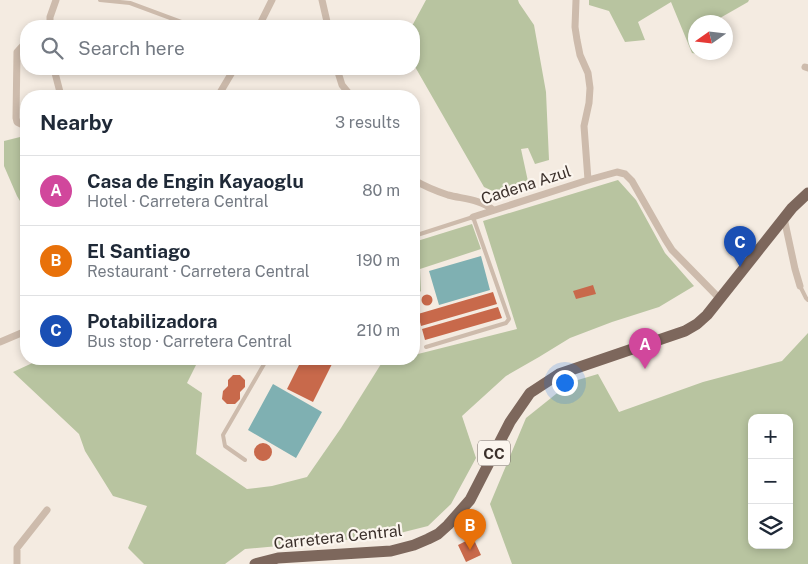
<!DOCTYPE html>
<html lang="en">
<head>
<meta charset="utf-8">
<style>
  body { margin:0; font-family:"Public Sans",sans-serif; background:#f6f6f7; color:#1f2937 }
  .controls { position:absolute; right:15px; bottom:15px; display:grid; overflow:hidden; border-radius:10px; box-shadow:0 2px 8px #0003 }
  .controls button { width:45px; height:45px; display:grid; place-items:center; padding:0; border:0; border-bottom:1px solid #e0e1e3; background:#fff; color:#1f2937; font:25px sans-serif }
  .compass { position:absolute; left:688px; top:15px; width:45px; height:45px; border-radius:50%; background:#fff; box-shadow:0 2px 8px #0003; rotate:256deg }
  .you { position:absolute; left:564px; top:382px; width:18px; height:18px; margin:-12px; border:4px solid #fff; border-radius:50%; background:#1a73e8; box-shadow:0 0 0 8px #1a73e833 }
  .badge { display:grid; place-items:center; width:32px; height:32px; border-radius:50%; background:#1f5a5e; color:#fff; font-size:16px; font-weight:700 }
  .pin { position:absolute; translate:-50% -41px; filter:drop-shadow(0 1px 2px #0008) }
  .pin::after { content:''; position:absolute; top:26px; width:18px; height:15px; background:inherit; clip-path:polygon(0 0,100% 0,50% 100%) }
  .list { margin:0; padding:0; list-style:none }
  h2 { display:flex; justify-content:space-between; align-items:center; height:65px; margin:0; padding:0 20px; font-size:21px }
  h2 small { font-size:16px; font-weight:400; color:#747a83 }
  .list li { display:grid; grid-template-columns:32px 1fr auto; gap:15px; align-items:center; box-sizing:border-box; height:70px; padding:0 20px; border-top:1px solid #e0e1e3 }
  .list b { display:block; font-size:19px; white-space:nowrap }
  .list p { margin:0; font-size:16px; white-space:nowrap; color:#747a83 }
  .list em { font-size:16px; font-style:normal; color:#747a83 }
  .icon { flex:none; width:28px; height:28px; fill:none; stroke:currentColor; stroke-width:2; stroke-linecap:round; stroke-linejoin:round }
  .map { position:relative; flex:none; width:808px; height:564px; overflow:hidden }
  .search { position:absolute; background:#fff; box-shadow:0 2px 8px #0003; left:20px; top:20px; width:400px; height:55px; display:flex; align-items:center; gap:12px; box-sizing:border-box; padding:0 18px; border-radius:20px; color:#747a83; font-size:19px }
  .panel { position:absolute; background:#fff; box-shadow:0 2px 8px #0003; left:20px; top:90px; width:400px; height:275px; border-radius:20px }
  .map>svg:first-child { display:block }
</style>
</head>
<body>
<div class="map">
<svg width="808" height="564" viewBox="0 0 808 564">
  <rect width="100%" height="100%" fill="#f4ebe1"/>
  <path fill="#b8c4a0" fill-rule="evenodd" d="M426,0H518L519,3L534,25L546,92L549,160L535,164L528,148L521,149L529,186L497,193L484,187L414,65V26H412Z
    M589,0H749L748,2L713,22H696V52L712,53V57L692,53L671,2L638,22L645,40L625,42L609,11L589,5Z
    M20,137L26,149V211L17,196L4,166V141Z
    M618,180L636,200L665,253L694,286L659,307L612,322L570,338L539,357L506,376L462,416L476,458L451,504L428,526L388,536L245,549L225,564H144L128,548L147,506L113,496L85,451L79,434L13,372L41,359H199L187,383L202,393L196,454L247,489L272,486L307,477L341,428L381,364L399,359H414V355L517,329L483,221Z
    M472,224L481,249L420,269L421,291L414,297V242Z
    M808,333V564H512L490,504L526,418L571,382L598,374L619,412L703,382L782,361ZM752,418H789V545H752Z"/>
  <path fill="#7fb0b2" d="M481,256L490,290L439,305L429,271Z
    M273,384L322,412L296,458L248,430Z"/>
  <path fill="#c8694b" d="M593,285L596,294L576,299L573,291Z
    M493,292L497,304L421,326L418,314Z
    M421.5 300a5.5 5.5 0 1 1 11 0a5.5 5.5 0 1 1-11 0Z
    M498,307L502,318L425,340L422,329Z
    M302,359H327L333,362L313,402L287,389Z
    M233,375H240L245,380V387L240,392V399L235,404H227L222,399L223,391L228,386V380Z
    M254 452a9 9 0 1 1 18 0a9 9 0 1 1-18 0Z
    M470,539L472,543L475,542L481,555L466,562L458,545Z"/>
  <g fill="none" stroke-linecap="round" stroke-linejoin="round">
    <path stroke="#cdbbac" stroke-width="4" d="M100,0L130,3L192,26
      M414,236L473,217L509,319L506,323L426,347
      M800,286L806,298L808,300
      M288,361L289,359
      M338,361L339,359
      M245,460L225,446L223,435L267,359"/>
    <path stroke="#cdbbac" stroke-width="7" d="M322,0L328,26
      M576,0L575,27L577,40L580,55L588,73L590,88L589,103L584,126L588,180
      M50,26V17L56,0
      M259,26L272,0
      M26,42L17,52L16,118L17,122L21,124L26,123
      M805,67L808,68
      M54,69L61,96
      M337,69L342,85L351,96
      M218,96L234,69
      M414,180C424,186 436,191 448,195C463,199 480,199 493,210
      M473,217L588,180L617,172L625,174L632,181L665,239L672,250L720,299
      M784,218L795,269L800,286
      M0,342L26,331
      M17,564V548L47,510"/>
    <path stroke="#7d675c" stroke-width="11" d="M255,564L278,558L391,551L414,545L428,539L438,534L448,525L470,500L510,422L530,393L559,374L685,331L697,324L707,315L792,208L808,193"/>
  </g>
  <g text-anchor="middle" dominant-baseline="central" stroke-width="4.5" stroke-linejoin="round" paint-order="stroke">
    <rect fill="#fbf5ee" stroke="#756b66" stroke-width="1" x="478" y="440.5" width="32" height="25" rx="4"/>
    <g font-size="15" font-weight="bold" fill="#3b302b">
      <text x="494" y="453">CC</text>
    </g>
    <g font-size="16" fill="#3b302b" stroke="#fbf5ee">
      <text transform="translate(526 185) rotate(-18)">Cadena Azul</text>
      <text transform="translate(338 537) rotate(-6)">Carretera Central</text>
    </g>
  </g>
</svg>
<div class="controls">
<button>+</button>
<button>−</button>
<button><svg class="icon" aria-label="layers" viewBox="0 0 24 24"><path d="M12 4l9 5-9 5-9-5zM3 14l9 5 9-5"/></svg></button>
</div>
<svg class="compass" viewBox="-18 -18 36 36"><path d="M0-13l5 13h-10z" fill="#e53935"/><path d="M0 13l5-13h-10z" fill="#747a83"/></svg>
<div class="you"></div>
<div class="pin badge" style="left:645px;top:369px;background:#d1479c">A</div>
<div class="pin badge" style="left:470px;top:550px;background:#e8710a">B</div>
<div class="pin badge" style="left:740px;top:267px;background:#1a4fb4">C</div>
<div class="search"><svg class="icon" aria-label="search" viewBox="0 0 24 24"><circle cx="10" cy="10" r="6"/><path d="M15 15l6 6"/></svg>Search here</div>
<section class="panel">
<h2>Nearby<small>3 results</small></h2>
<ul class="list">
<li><span class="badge" style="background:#d1479c">A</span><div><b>Casa de Engin Kayaoglu</b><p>Hotel · Carretera Central</p></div><em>80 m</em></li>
<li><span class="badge" style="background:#e8710a">B</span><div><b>El Santiago</b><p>Restaurant · Carretera Central</p></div><em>190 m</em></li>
<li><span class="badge" style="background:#1a4fb4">C</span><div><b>Potabilizadora</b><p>Bus stop · Carretera Central</p></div><em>210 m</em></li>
</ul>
</section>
</div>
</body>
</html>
